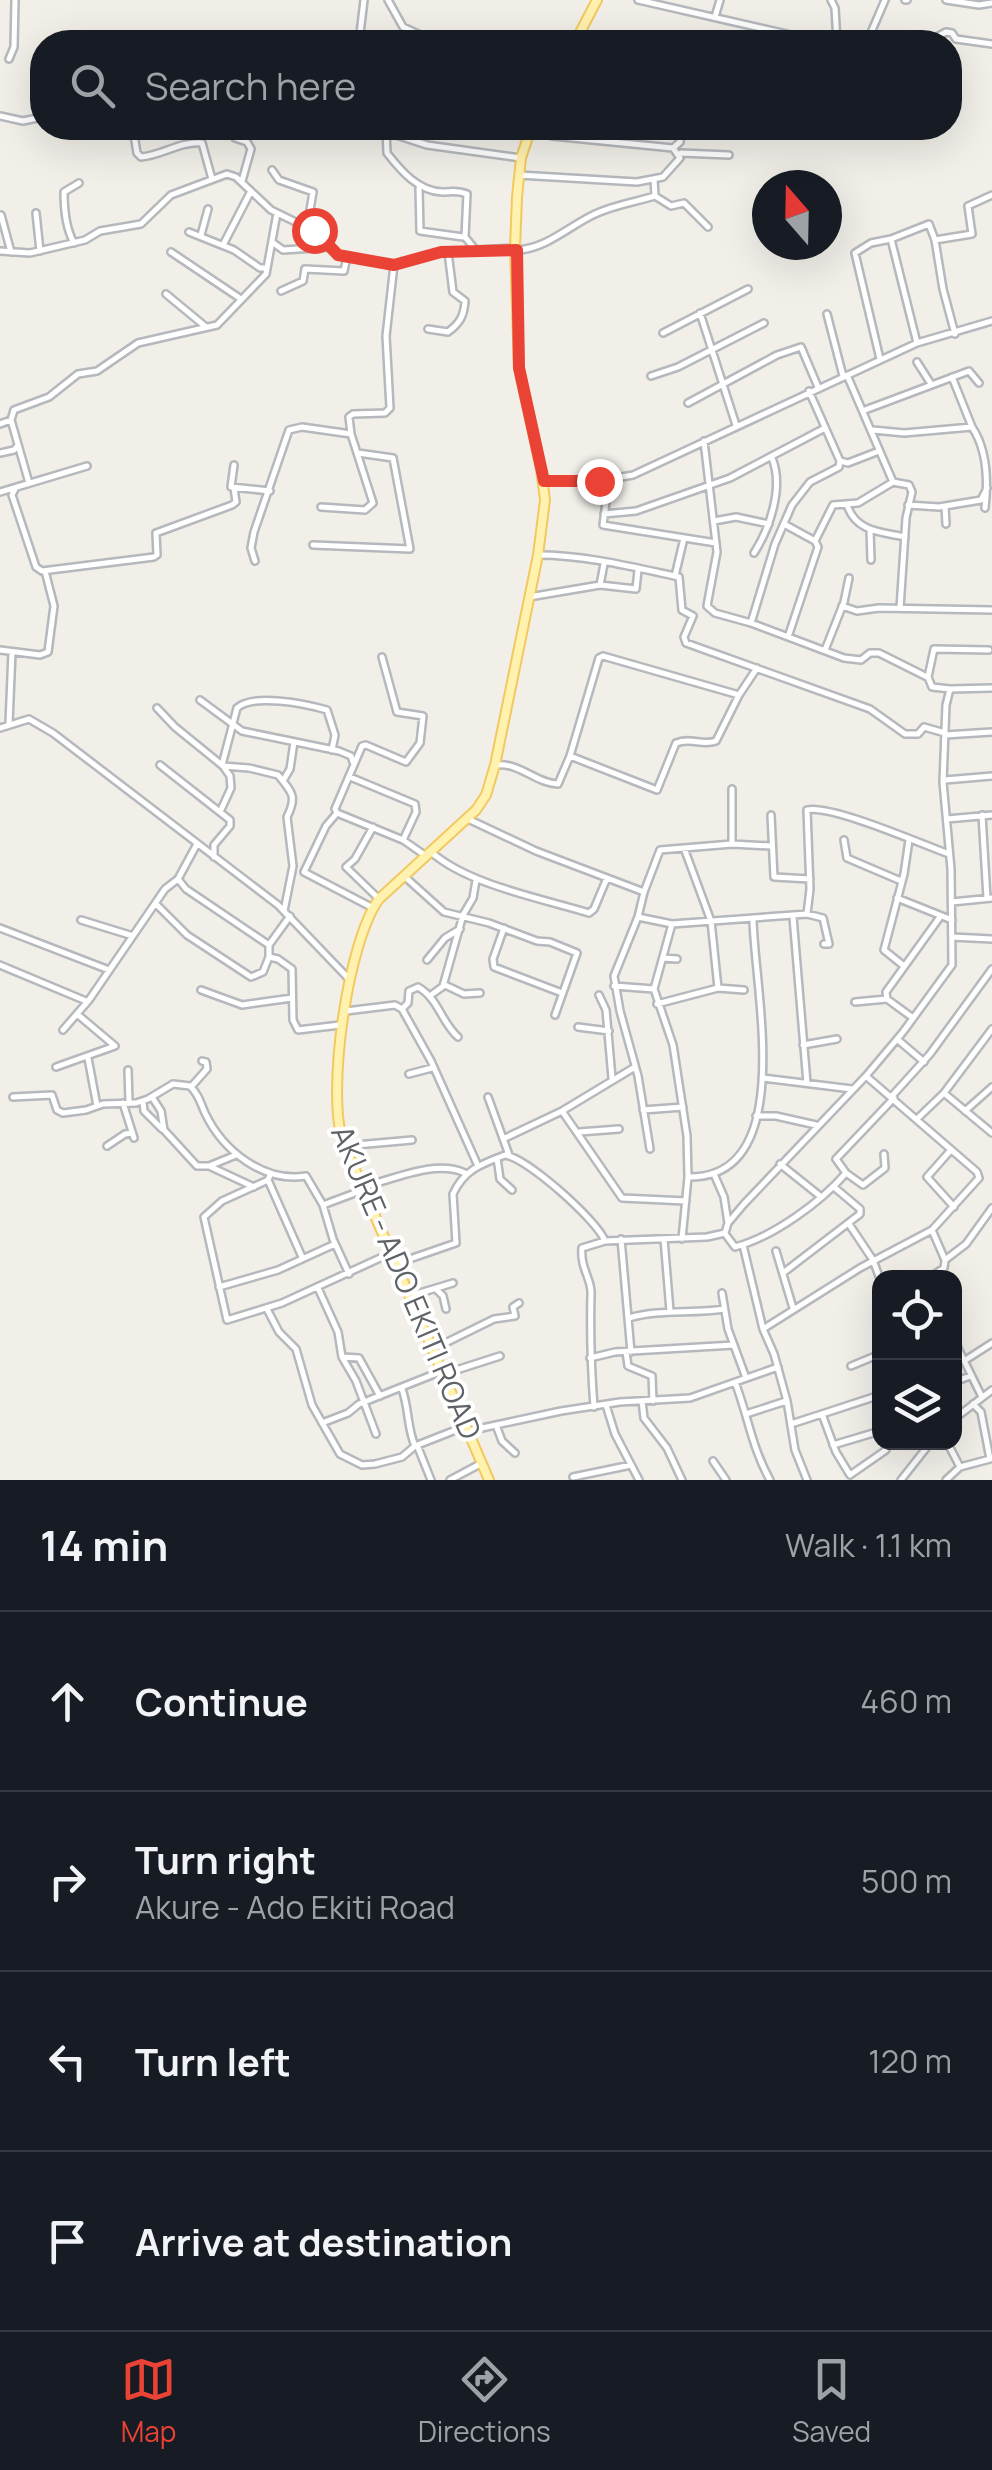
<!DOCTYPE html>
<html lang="en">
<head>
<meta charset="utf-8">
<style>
  body { margin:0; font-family:Manrope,sans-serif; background:#20242c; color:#f1f3f6 }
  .controls { position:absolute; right:30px; bottom:30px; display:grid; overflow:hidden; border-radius:20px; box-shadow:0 10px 40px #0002 }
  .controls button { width:90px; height:90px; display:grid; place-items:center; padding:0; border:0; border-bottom:2px solid #363941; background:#171b24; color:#f1f3f6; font:50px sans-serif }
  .compass { position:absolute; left:752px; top:170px; width:90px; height:90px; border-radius:50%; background:#171b24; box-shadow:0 10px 40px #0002; rotate:340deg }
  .stop { position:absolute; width:30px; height:30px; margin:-22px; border:8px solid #ea4335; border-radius:50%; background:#fff }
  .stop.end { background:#ea4335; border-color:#fff; box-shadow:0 2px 10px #0008 }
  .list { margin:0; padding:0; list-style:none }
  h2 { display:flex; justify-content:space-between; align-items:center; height:130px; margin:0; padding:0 40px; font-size:42px }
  h2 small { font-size:32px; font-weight:400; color:#9ea1a6 }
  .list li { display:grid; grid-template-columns:65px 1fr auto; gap:30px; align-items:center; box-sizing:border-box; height:180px; padding:0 40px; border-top:2px solid #363941 }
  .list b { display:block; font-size:38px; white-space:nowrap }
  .list p { margin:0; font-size:32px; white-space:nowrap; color:#9ea1a6 }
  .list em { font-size:32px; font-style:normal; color:#9ea1a6 }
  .icon { flex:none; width:55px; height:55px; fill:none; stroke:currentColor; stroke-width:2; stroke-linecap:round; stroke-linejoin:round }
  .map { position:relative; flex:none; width:992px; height:1480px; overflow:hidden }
  .search { position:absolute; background:#171b24; box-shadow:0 10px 40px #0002; left:30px; right:30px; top:30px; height:110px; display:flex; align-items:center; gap:25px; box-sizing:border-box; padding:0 35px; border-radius:40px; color:#9ea1a6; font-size:38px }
  .sheet { height:850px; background:#171b24 }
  nav { display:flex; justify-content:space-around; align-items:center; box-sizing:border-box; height:140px; border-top:2px solid #363941; background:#171b24; font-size:28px; color:#9ea1a6 }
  nav a { display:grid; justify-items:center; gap:5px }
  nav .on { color:#ea4335 }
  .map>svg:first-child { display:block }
</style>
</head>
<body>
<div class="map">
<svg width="992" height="1480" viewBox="0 0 992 1480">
  <rect width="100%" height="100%" fill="#f1efe8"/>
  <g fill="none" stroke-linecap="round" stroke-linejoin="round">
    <g stroke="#b5b8bc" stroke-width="10">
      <path id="minor" d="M388,0L403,27L436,42
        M638,0L822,42
        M831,0L835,8L837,42
        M905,0H907
        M946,0L979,5L992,3
        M715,17L720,0
        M359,42L364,0
        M520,42L521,40
        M846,42L935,38L946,32L952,33L956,39L992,44
        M867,42L885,0
        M9,59L14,47L15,0
        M0,116L23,121L42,117
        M117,128L134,135L137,153L141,157C163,155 180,141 202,143L212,179
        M234,128L235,138L247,142L251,149L242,181
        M386,128L387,153C401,171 418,191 442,192C452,192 457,190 467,194L465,237L474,248
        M530,129L552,136L673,148
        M387,132L427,145L521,158
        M673,148L680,142L681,128
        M681,153L729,155
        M272,170L279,180L313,192L307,228
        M519,175L637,182L663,177L680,158L673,148
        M654,179L655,196L671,206L684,203L708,227
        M419,188L420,231L463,237
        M36,213L40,251
        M1,215L11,252
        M189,232L234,250L260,268H266
        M201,235L208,209
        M891,239L917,343
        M935,240L972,234L968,206L992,195
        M272,242L283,250L329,247
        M74,243C66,229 64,208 64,192L79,183
        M223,245L251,191
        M517,250C546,249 569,226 595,214C614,205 635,202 655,196
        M0,251L30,253L85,240L100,231L141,224L171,195L227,174L236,177L271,210L318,233L337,255L394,265L441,252L515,248
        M171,252L241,299
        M281,291L303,281L305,269L344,271L347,257
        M166,294L206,327
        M700,313L736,425
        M827,314L843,376
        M428,329L448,332C460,323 464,316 465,301L453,292L448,252
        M663,333L748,289
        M880,359L855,253L871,243L891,239L929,224L935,240L943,289L955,334
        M917,362L931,384
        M847,375L893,482
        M651,376L678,367L764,323
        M952,377L972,427
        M809,391L840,461
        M688,403L777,355L801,347L818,387
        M865,410L969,371L979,383
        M0,424L11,420
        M873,430L904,433L972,427C988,451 988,482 985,508
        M704,441L717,552L707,606L715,613L751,623
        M0,453L14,450L18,445
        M840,461L839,467L810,482L792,505L775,544L751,623L844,658L861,660L870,653H879L927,677
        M840,461L848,463L879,451
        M234,465L231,487L270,491
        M609,479L603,525L716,543
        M543,481H599L633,475L917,343L992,321
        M29,483L11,420L14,410L49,397L78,374L97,371L138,343L217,325L266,274L277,213
        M15,489L12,495L36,567L42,571L154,557
        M0,492L87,466
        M847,505C856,532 881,532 905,537
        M908,505L939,507L981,500L987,488
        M945,506L946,524
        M321,507L365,510L373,503L351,434L349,417L353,414L385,413L390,408L386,336L394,265
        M604,514L636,511L730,478L825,428
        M714,521L736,517L769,524
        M784,524L815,541L818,547L788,637
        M870,529L871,560
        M815,541L833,505L858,503L893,482L909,485L912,492L906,518L900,608
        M313,545L410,549L393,458L358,453
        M754,553C770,528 784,487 772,458
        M157,555L156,533L232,505L236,502L234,488
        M538,555C585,555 633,567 679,577L682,610L693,616L684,637L686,643L870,709L905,734H918L924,727L945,733
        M255,561L251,548L254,532L289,430L302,427L351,434
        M675,576L684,538
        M600,585L636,589L638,570
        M529,597L600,585L604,564
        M842,606L857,611L879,608L992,610
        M0,650L40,655L48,652L54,606L45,571
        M825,650L844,602L849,578
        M950,689L992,688
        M200,700L242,731L339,751L351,756L353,762
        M157,708L175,727L223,766L230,776L231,788L220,812
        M9,723L12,652
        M0,728L29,719L53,733L278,905L348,978
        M945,735L992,732
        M570,756L657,790L676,743C691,737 702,746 716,741L739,695
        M160,765L230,820V826L214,845V857
        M222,765L237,708C253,693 306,704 327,710L335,735L332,750
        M495,765C520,762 535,783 558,784L570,756L599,658L603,656L739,695L757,668
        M223,766L249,768L278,775C293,793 297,797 287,817L293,866L284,911
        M350,777L415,804L416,812L403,840
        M945,780L992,776
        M283,781L290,769L294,742
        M337,813L403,840L426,856
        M771,815L774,877L810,879
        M982,815L987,898
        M468,819L536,851L644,892L638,917L614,976L620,1011L638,1076L650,1149
        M947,819L992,815
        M373,827L355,859L346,867L379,899
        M844,840L847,858L901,881
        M732,844V789
        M431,852C469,885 540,898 589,913L594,909L607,878
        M404,876L444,912L489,923L537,941L550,942L577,953L555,1015
        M178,879L186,889L269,945
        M644,892L660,850L732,844L771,846
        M897,898L952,920
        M952,902L992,898
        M156,904L187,935L251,977L263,972L269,957V945L290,916
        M373,908L304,872L326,826L337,813L335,809L362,746L366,745L406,762L420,743L423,716L397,712L382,657
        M807,914L823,918L829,944H824
        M638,917L672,924L807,914L810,889L807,810C830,804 921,844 949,854
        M793,917L807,1083
        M81,920L133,936
        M672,924L654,989L673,1045L687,1136L688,1177L682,1239
        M0,928L109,970
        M504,928L493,959L494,967L562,993
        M952,937L992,939
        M269,957L278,959L292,969L293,1020L298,1030L340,1025
        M663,958L677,959
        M427,960L445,938L460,929
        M0,965L86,1001
        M904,966L884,950L904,874L909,840
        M443,986L463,915L473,898L476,880
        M614,986L654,989
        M718,988L744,990
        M201,990L242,1005L292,998
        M431,995L445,985L464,994L480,993
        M599,995L606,1010L612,1078
        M855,1002L887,999
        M657,1004L718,988L711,921L684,848
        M346,1011L395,1005L402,1009
        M913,1018L887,999L886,992L940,917
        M578,1027L609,1031
        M63,1030L89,1000L165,889L178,879L197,844
        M458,1037C441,1022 439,999 418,987L409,991L408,1003L402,1009L431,1061L478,1166
        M897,1039L924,1062
        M803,1045L837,1039
        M88,1058L97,1106
        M56,1067L115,1046L77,1014
        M128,1070L129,1102
        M409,1074L432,1068
        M763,1078L852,1089
        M191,1087L207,1069L206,1062L202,1061
        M944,1093L992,1133
        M892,1096L930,1054L992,969
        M13,1097L52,1095L57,1110L63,1113L86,1110L103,1104L136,1103L148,1099L173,1084L190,1086C199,1095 200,1102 205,1113C223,1151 264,1183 306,1176L323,1205L363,1190
        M152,1097L161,1111L164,1130L197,1166H209L236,1155
        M488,1097L509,1155
        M143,1102L144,1111L162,1129
        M123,1103L134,1138
        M643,1110L683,1107
        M562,1111L622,1198L686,1201
        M965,1111L992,1087
        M756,1116H776L816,1125
        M918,1118L944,1093L992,1029
        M579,1132L619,1129
        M503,1139L562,1111L635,1067
        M107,1146L125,1134L132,1133
        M345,1146L412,1140
        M950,1151L927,1177L954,1207
        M884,1154L885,1168L863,1185L846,1173L836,1159L894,1098
        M497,1158L500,1179L512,1190
        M780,1164L820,1196
        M209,1166L254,1187
        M714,1174L724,1197L728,1223
        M270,1175L268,1180L222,1201L204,1217L227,1320L282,1303L391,1253
        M688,1177C800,1179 753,984 753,918
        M268,1180L302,1257
        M362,1187C392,1180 435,1159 465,1173
        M323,1205L333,1239L349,1274
        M849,1224L873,1260L880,1279
        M932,1230L945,1260
        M725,1233L728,1223L744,1204L866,1076L903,1032L952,965L951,869L943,782L946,705L950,689L932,687L928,677L934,649L989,650
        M726,1235L735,1247C773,1237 821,1202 846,1173
        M621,1239L631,1352
        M664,1239L670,1311
        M743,1245L763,1329L774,1354L787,1401L795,1450L807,1480
        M776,1251L793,1308
        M395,1264L456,1243L453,1194C464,1170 481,1164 505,1155C526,1157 597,1220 605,1241L707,1237L725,1233
        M783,1273L860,1214V1209L834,1187
        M929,1278L944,1268L945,1260L966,1244L992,1208
        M219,1287L278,1270L335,1244
        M318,1288L338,1332L342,1357L356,1381L376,1434
        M437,1290L443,1296L446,1309
        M722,1293L728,1329L746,1378
        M410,1296L453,1283
        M267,1309L279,1332L296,1349L312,1405L340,1454L362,1465L375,1464L402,1457L415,1446L466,1426
        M629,1318C660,1309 692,1314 724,1309
        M763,1329L860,1268L932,1230L979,1178L977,1172L866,1076
        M954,1340L982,1397
        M433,1349L494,1319L515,1316L513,1307L519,1303
        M626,1352L628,1366L652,1376L653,1401
        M342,1357L359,1358L380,1396
        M590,1358L615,1352L734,1345
        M964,1361L992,1343
        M851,1366L880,1354
        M444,1374L500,1356
        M735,1382C748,1416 752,1448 770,1480
        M954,1382L970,1376
        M402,1389C409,1408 407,1428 415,1446
        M642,1401L644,1418L667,1448L682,1480
        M606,1405L615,1434L639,1480
        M594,1407C591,1368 590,1332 591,1294C592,1279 580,1269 582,1248L605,1241
        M746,1414L786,1401
        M822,1414L880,1395
        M954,1419L992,1390
        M322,1423L348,1413L359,1404L442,1371
        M791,1424L822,1414L836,1452L850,1475L886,1450L885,1442
        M496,1425L502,1441L515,1453
        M468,1431L561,1411L620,1402L690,1398L778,1367
        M947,1442L960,1467L990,1459L981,1412L973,1404
        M417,1445L431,1480
        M833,1445L880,1431
        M713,1461L726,1480
        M573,1477L631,1465
        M450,1480L482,1463
        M901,1480L931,1442
        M946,1480L960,1467"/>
    </g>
    <g stroke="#f2c960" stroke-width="12">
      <path id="major" d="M575,42L597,0
        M489,1480L343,1142C326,1092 348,941 379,899L476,810L486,795L495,765L538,555L545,500L541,469L519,368L515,248L517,197L521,158L531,128"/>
    </g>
    <use href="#minor" stroke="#fff" stroke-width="5"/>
    <use href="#major" stroke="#fff2af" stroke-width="8"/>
  </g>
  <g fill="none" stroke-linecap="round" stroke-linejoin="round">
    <path stroke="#ea4335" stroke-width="12" d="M314,230L338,255L394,265L441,252L517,250L519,368L544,481H599"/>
  </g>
  <g text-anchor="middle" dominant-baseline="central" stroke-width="8" stroke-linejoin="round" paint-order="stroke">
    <g font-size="30" fill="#5f6368" stroke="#fff">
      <text transform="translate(407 1282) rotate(67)">AKURE - ADO EKITI ROAD</text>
    </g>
  </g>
</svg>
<div class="controls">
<button><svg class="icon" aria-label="locate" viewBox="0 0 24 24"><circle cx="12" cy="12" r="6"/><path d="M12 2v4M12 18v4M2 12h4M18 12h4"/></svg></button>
<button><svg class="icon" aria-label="layers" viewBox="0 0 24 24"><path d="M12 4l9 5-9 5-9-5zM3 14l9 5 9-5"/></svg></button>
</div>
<svg class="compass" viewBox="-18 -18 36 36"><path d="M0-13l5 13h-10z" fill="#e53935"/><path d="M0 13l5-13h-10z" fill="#9ea1a6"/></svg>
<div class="stop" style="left:314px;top:230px"></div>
<div class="stop end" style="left:599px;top:481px"></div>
<div class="search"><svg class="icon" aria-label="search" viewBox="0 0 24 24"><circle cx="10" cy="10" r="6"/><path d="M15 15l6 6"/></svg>Search here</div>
</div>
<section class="sheet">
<h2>14 min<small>Walk · 1.1 km</small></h2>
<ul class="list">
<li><svg class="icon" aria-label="ahead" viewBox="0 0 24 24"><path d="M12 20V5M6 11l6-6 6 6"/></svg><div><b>Continue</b></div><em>460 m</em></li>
<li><svg class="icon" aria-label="right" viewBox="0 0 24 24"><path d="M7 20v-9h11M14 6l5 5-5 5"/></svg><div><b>Turn right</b><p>Akure - Ado Ekiti Road</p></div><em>500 m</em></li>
<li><svg class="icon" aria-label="left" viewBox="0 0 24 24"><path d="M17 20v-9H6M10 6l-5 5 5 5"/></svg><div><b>Turn left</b></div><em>120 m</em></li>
<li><svg class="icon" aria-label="arrive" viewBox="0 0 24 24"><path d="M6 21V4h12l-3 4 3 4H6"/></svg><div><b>Arrive at destination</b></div></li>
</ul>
</section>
<nav>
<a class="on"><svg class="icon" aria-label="map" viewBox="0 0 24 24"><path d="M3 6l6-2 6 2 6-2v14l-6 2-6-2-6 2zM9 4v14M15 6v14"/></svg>Map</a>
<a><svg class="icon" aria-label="directions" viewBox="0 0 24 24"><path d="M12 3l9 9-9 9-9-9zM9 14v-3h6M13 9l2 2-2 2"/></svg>Directions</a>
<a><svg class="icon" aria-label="saved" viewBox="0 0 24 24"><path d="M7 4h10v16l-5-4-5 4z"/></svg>Saved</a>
</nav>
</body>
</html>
